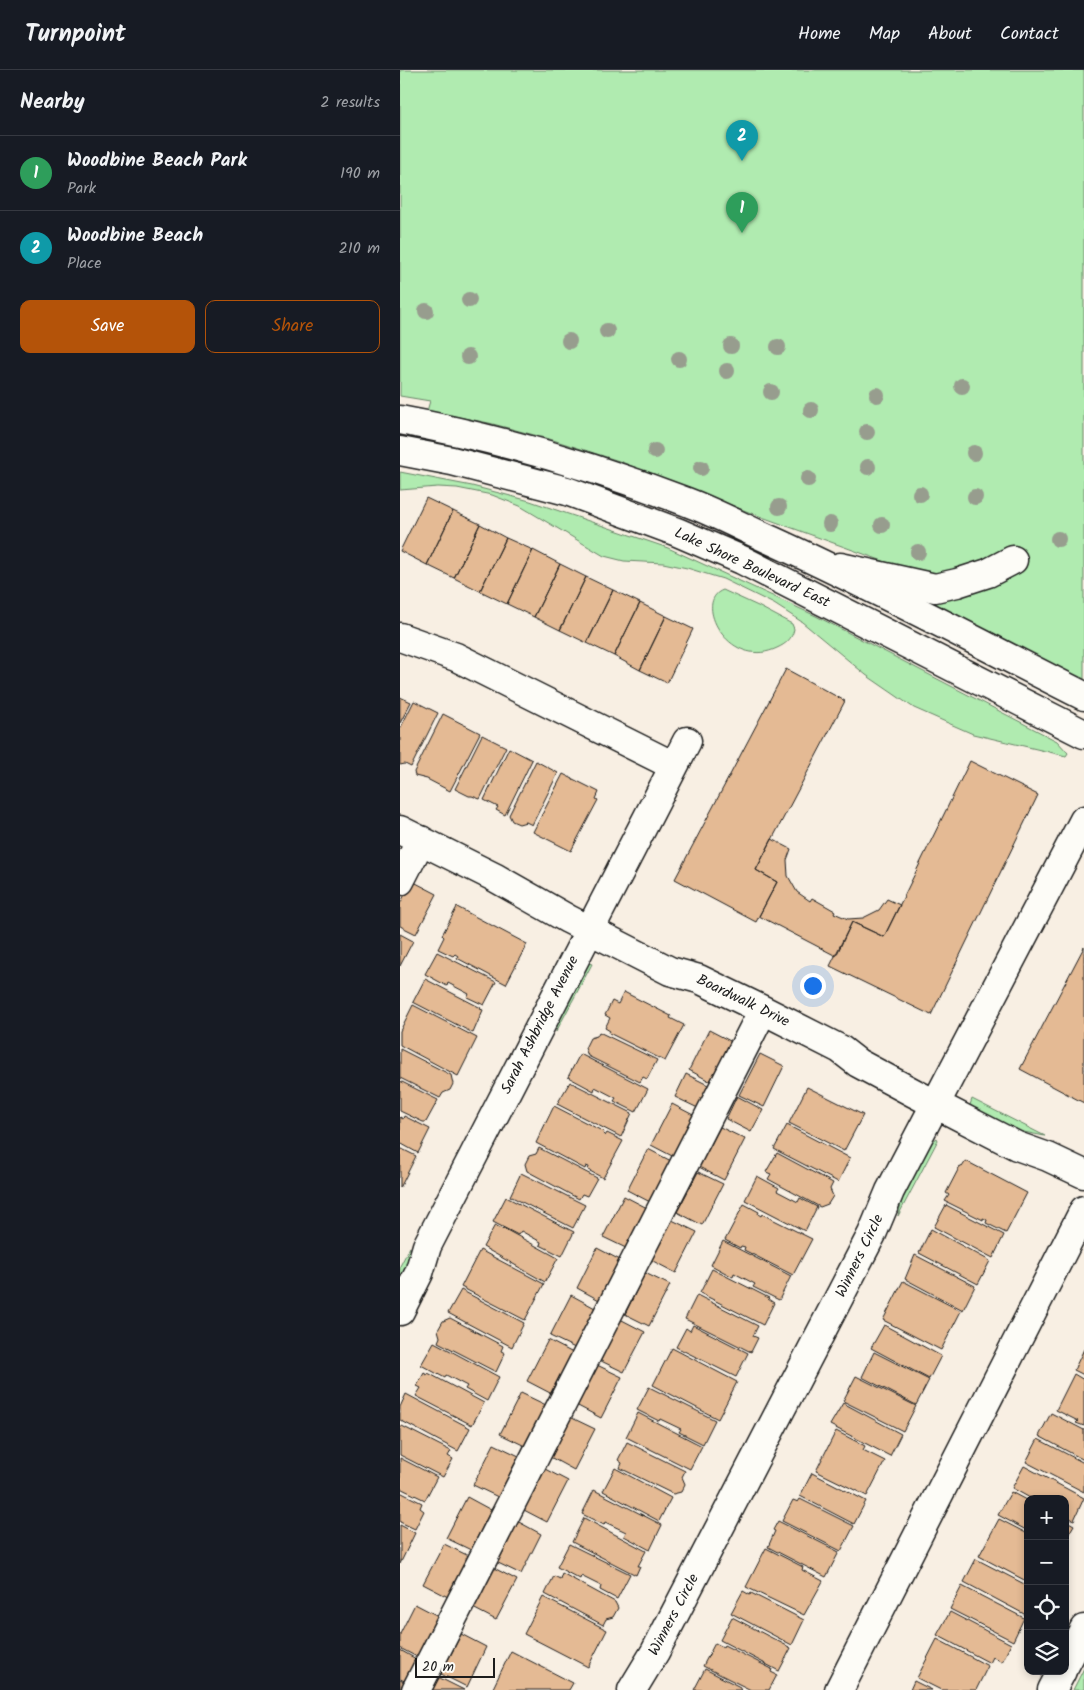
<!DOCTYPE html>
<html lang="en">
<head>
<meta charset="utf-8">
<style>
  body { margin:0; font-family:Kalam,sans-serif; background:#20242c; color:#f1f3f6 }
  .controls { position:absolute; right:15px; bottom:15px; display:grid; overflow:hidden; border-radius:10px; box-shadow:0 2px 8px #0003 }
  .controls button { width:45px; height:45px; display:grid; place-items:center; padding:0; border:0; border-bottom:1px solid #363941; background:#171b24; color:#f1f3f6; font:25px sans-serif }
  .scale { position:absolute; left:15px; bottom:12px; width:80px; box-sizing:border-box; padding-left:5px; border:2px solid #1c1c1c; border-top:0; font-size:14px; line-height:18px; white-space:nowrap; color:#1c1c1c; -webkit-text-stroke:4px #fdfcf7; paint-order:stroke }
  .you { position:absolute; left:412px; top:915px; width:18px; height:18px; margin:-12px; border:4px solid #fff; border-radius:50%; background:#1a73e8; box-shadow:0 0 0 8px #1a73e833 }
  .badge { display:grid; place-items:center; width:32px; height:32px; border-radius:50%; background:#b45309; color:#fff; font-size:16px; font-weight:700 }
  .pin { position:absolute; translate:-50% -41px; filter:drop-shadow(0 1px 2px #0008) }
  .pin::after { content:''; position:absolute; top:26px; width:18px; height:15px; background:inherit; clip-path:polygon(0 0,100% 0,50% 100%) }
  .list { margin:0; padding:0; list-style:none }
  h2 { display:flex; justify-content:space-between; align-items:center; height:65px; margin:0; padding:0 20px; font-size:21px }
  h2 small { font-size:16px; font-weight:400; color:#9ea1a6 }
  .list li { display:grid; grid-template-columns:32px 1fr auto; gap:15px; align-items:center; box-sizing:border-box; height:75px; padding:0 20px; border-top:1px solid #363941 }
  .list b { display:block; font-size:19px; white-space:nowrap }
  .list p { margin:0; font-size:16px; white-space:nowrap; color:#9ea1a6 }
  .list em { font-size:16px; font-style:normal; color:#9ea1a6 }
  .actions { display:flex; gap:10px; padding:15px 20px }
  .actions a { flex:1; padding:11px 0; border:1px solid #b45309; border-radius:10px; text-align:center; font-size:18px; color:#b45309 }
  .actions .main { background:#b45309; color:#fff }
  .icon { flex:none; width:28px; height:28px; fill:none; stroke:currentColor; stroke-width:2; stroke-linecap:round; stroke-linejoin:round }
  .map { position:relative; flex:none; width:684px; height:1620px; overflow:hidden }
  header { display:flex; align-items:center; gap:30px; box-sizing:border-box; height:70px; padding:0 25px; background:#171b24; border-bottom:1px solid #363941 }
  header strong { font-size:24px }
  nav { display:flex; gap:28px; margin-inline-start:auto; font-size:18px }
  main { display:flex }
  aside { flex:1; background:#171b24 }
  .map>svg:first-child { display:block }
</style>
</head>
<body>
<header>
<strong>Turnpoint</strong>
<nav><a>Home</a><a>Map</a><a>About</a><a>Contact</a></nav>
</header>
<main>
<aside>
<h2>Nearby<small>2 results</small></h2>
<ul class="list">
<li><span class="badge" style="background:#2e9e5b">1</span><div><b>Woodbine Beach Park</b><p>Park</p></div><em>190 m</em></li>
<li><span class="badge" style="background:#0f9aa8">2</span><div><b>Woodbine Beach</b><p>Place</p></div><em>210 m</em></li>
</ul>
<div class="actions"><a class="main">Save</a><a>Share</a></div>
</aside>
<div class="map">
<svg width="684" height="1620" viewBox="0 0 684 1620">
  <rect width="100%" height="100%" fill="#f8efe3"/>
  <filter id="ink" filterUnits="userSpaceOnUse"><feTurbulence type="fractalNoise" baseFrequency=".02" numOctaves="2"/><feDisplacementMap in="SourceGraphic" scale="10" xChannelSelector="R" yChannelSelector="G"/><feConvolveMatrix kernelMatrix="1 2 1 2 8 2 1 2 1" color-interpolation-filters="sRGB"/></filter>
  <g filter="url(#ink)">
    <path fill="#b0ebb0" stroke="#668466" d="M0,0H684V612L531,535L527,507L351,443L219,391L153,370L89,353L27,341L30,331L0,326Z
      M0,402L72,416L130,431L268,478L416,546L657,671L668,683L666,686L573,664L514,638L466,605L402,552L374,534L323,509L287,498L263,493L224,491L204,486L120,436L92,425L57,418L38,417L0,420Z
      M323,520L358,536L392,554L394,559C392,569 386,574 377,578C329,601 292,531 323,520Z
      M190,893L192,894L156,962L158,949L182,901Z
      M572,1029L645,1066L618,1061L575,1039L570,1035Z
      M537,1068L538,1070L498,1146C503,1122 517,1082 537,1068Z
      M10,1177L9,1198L0,1214V1196Z
      M684,1598V1620H673Z"/>
    <path fill="#e4ba94" stroke="#1c1c1c" d="M26,428L53,441L27,495L0,481Z
      M53,441L80,454L54,508L27,495Z
      M80,454L106,468L80,521L54,508Z
      M106,468L133,480L107,534L80,521Z
      M133,480L160,494L134,547L107,534Z
      M160,494L186,507L160,560L134,547Z
      M186,507L213,520L187,573L160,560Z
      M213,520L240,533L214,586L187,573Z
      M240,533L266,546L240,600L214,586Z
      M266,546L293,559L267,613L240,600Z
      M386,599L445,631L356,800L377,812L356,852L275,809Z
      M0,627L11,632L0,653Z
      M14,631L38,643L11,697L5,694L0,695V659Z
      M43,644L80,663L50,721L27,709L15,706L14,702Z
      M82,665L106,677L80,729L72,726H69L55,719Z
      M109,678L132,690L105,745L96,740L98,737L84,730Z
      M136,691L158,703L132,755L126,752L119,754L112,751L109,745Z
      M570,691L638,725L531,945L430,896L452,852L484,867Z
      M163,704L199,722L196,729L198,730L171,781L133,762Z
      M372,769L391,779L387,790L388,806L397,822L410,831L412,828L435,841L434,843L448,849L463,848L479,840L487,829L500,835L484,867L452,852L436,886L359,846L377,812L356,800Z
      M12,811L37,824L16,864L0,856V834Z
      M57,837L127,874L106,914L57,888L58,886L55,884L53,886L38,879L44,867L42,865Z
      M0,864L13,871L0,896Z
      M684,877V1033L620,999Z
      M37,882L96,912L84,935L67,927L69,924L48,913L47,916L25,904Z
      M25,909L81,938L80,939L83,940L73,963L13,932Z
      M224,922L271,946L270,948L284,955L265,991L209,963L210,961L205,958L210,948L205,945L212,931L218,934Z
      M13,935L77,968L58,1006L0,975V961Z
      M309,960L334,973L313,1013L289,1000Z
      M199,962L257,990L247,1009L243,1007L240,1012L188,986L185,978L190,968L197,966Z
      M0,979L51,1005L53,1014L50,1020L43,1023L40,1028L0,1008Z
      M180,984L248,1019L236,1042L214,1031L216,1028L195,1017L194,1021L168,1007Z
      M360,984L384,996L364,1037L339,1025Z
      M286,1004L312,1017L300,1039L275,1027Z
      M0,1011L38,1030L26,1052H23L0,1041Z
      M170,1012L232,1043L221,1067L157,1034Z
      M407,1017L463,1045L444,1081L389,1053Z
      M337,1026L363,1040L351,1062L326,1049Z
      M272,1034L297,1047L276,1088L251,1075Z
      M154,1036L204,1062L203,1064L205,1066L207,1063L223,1071L203,1108L188,1100L189,1097L186,1096L185,1099L136,1073Z
      M4,1046L30,1059L18,1083L0,1073V1047L3,1049Z
      M387,1055L450,1088L438,1112L374,1079Z
      M320,1057L345,1069L324,1110L299,1097Z
      M0,1078L16,1086L0,1118Z
      M139,1078L197,1108L187,1126L182,1124L179,1129L127,1101L125,1094L129,1086L136,1084Z
      M248,1079L273,1092L252,1133L227,1120Z
      M377,1083L433,1113L430,1119L433,1126L428,1134L420,1137L368,1109L371,1104L366,1102Z
      M566,1091L627,1123L606,1163L586,1153L587,1150L583,1148V1150L545,1131L549,1125L546,1123L560,1096L562,1097Z
      M298,1102L323,1114L302,1155L277,1142Z
      M121,1103L185,1135L173,1158L110,1126Z
      M357,1106L379,1118L377,1121L398,1132L400,1128L417,1137L405,1161L345,1130Z
      M224,1126L249,1139L228,1179L203,1167Z
      M106,1127L174,1162L162,1186L140,1175L141,1172L121,1161L118,1165L93,1152Z
      M344,1134L359,1142L358,1144L361,1146L362,1144L412,1169L393,1205L344,1180L345,1177L341,1176L340,1178L325,1170Z
      M546,1135L604,1165L593,1188L534,1157Z
      M272,1150L297,1162L276,1203L251,1190Z
      M95,1155L102,1159L103,1158L158,1188L145,1212L83,1177Z
      M531,1159L590,1191L578,1214L519,1183Z
      M323,1171L391,1206L379,1230L353,1217L355,1214L334,1203L333,1207L311,1195Z
      M197,1178L222,1191L201,1231L177,1218Z
      M80,1180L144,1214L125,1250L61,1217Z
      M515,1185L575,1216L563,1240L505,1209Z
      M312,1199L369,1228L368,1229L374,1233L363,1255L300,1223Z
      M245,1203L270,1215L249,1256L225,1244Z
      M503,1211L561,1241L541,1280L483,1250Z
      M61,1220L124,1253L112,1277L48,1243Z
      M171,1225L195,1238L175,1278L150,1266Z
      M297,1225L358,1256L353,1266L358,1268L351,1282L285,1249Z
      M50,1248L103,1276L101,1281L105,1283L96,1302L38,1272L40,1267L38,1260L43,1251Z
      M220,1249L245,1262L224,1302L199,1290Z
      M293,1255L348,1283L336,1307L276,1277L286,1258L290,1261Z
      M484,1255L541,1286L529,1309L471,1278Z
      M148,1270L173,1283L152,1324L127,1311Z
      M34,1272L99,1307L87,1331L65,1319L67,1316L46,1305L45,1308L21,1295Z
      M272,1278L337,1312L318,1349L253,1315Z
      M684,1279V1305L674,1300Z
      M474,1282L529,1310L516,1335L462,1307Z
      M197,1295L222,1307L201,1348L176,1335Z
      M24,1303L27,1305L28,1303L84,1333L72,1355L16,1326L21,1318L17,1316Z
      M674,1304L684,1310V1356L676,1353L678,1351L656,1340Z
      M456,1306L516,1336L503,1361L443,1331Z
      M249,1317L315,1350L303,1374L279,1362L281,1359L260,1349L259,1351L237,1340Z
      M121,1323L146,1335L125,1376L100,1364Z
      M6,1324L70,1358L58,1381L0,1350V1337Z
      M443,1333L501,1364L490,1386L430,1355Z
      M238,1343L302,1376L290,1399L226,1367Z
      M651,1343L684,1360V1390L639,1366Z
      M170,1347L195,1359L174,1400L150,1387Z
      M0,1355L51,1381L48,1386L53,1389L43,1407L0,1385Z
      M436,1361L465,1376L463,1380L485,1391L467,1426L416,1401Z
      M638,1369L684,1393V1422L626,1392Z
      M227,1372L285,1401L282,1407L285,1414L281,1422L273,1424L220,1398L222,1393L218,1390Z
      M94,1374L119,1386L98,1427L73,1415Z
      M0,1388L37,1407L25,1430L0,1418Z
      M624,1396L684,1428L674,1450L665,1446V1429H632L612,1418Z
      M143,1398L168,1411L147,1452L122,1439Z
      M215,1398L271,1428L259,1451L203,1421Z
      M412,1403L466,1431L454,1454L400,1426Z
      M194,1420L262,1455L250,1480L224,1466L226,1462L205,1452L204,1455L182,1444Z
      M0,1422L22,1433L20,1438L24,1441L15,1459L0,1452Z
      M611,1422L628,1431V1461L598,1445Z
      M67,1427L91,1440L71,1480L46,1468Z
      M400,1429L454,1456L441,1481L382,1451L393,1430L398,1432Z
      M184,1448L246,1481L238,1496H240L236,1505L172,1472Z
      M599,1449L628,1464V1512L579,1486Z
      M665,1450L674,1455L665,1470Z
      M117,1451L141,1464L121,1504L96,1492Z
      M378,1451L439,1482L426,1507L368,1477L375,1461L373,1460Z
      M0,1455L15,1463L0,1494Z
      M44,1474L69,1486L48,1527L23,1514Z
      M169,1474L230,1504L217,1529L200,1520L201,1516L181,1506L180,1509L157,1497Z
      M366,1478L403,1497L402,1500L423,1511L404,1545L346,1517Z
      M576,1489L628,1516V1542L626,1545L564,1512Z
      M92,1497L117,1510L96,1550L71,1537Z
      M162,1503L215,1532L218,1538L213,1547L206,1549L203,1555L145,1524L154,1506L160,1509Z
      M562,1516L624,1548L613,1571L550,1539Z
      M343,1521L350,1525L351,1523L404,1550L392,1575L331,1543Z
      M143,1527L207,1560L188,1597L124,1564Z
      M15,1534L40,1547L19,1588L0,1578V1564Z
      M550,1542L611,1574L602,1592L593,1587L590,1593L537,1565Z
      M332,1547L391,1578L379,1601L320,1570Z
      M61,1564L86,1577L67,1617L41,1604Z
      M537,1569L588,1596L576,1620H541L517,1608Z
      M315,1573L323,1577L324,1575L372,1599L371,1602L377,1605L369,1620H351L303,1596Z
      M0,1580L18,1590L7,1612L0,1609Z
      M111,1581L173,1613L169,1620H96L93,1618Z
      M305,1599L340,1617V1619L341,1620H294Z
      M38,1607L64,1620H32Z
      M0,1610L4,1612L0,1620Z
      M514,1611L532,1620H510Z"/>
    <g fill="none" stroke-linecap="round" stroke-linejoin="round">
      <g stroke="#1c1c1c" stroke-width="31">
        <path id="minor" d="M440,497L535,518L557,513L588,503L613,490
          M0,567L56,587L274,696
          M0,760L94,807L168,849L270,901L299,909L363,940L440,979L458,993L514,1023L617,1076L648,1087L684,1104
          M0,811L21,770
          M0,1241L19,1203L27,1176L287,671
          M665,1595L684,1559
          M16,1620L363,940
          M232,1620L255,1582L472,1164L490,1121L684,750
          M439,1620L684,1140
          M652,1620L662,1601"/>
      </g>
      <g stroke="#1c1c1c" stroke-width="31">
        <path id="highway" d="M0,350C98,368 193,396 287,432C316,443 344,458 373,471C478,519 581,574 684,626
          M0,381L52,391L167,421L277,462L342,490L684,664"/>
      </g>
      <use href="#minor" stroke="#fdfcf7" stroke-width="28"/>
      <use href="#highway" stroke="#fdfcf7" stroke-width="28"/>
    </g>
    <g fill="#979d8e">
      <circle cx="69" cy="230" r="8"/>
      <circle cx="26" cy="241" r="8"/>
      <circle cx="207" cy="261" r="8"/>
      <circle cx="169" cy="271" r="8"/>
      <circle cx="331" cy="276" r="8"/>
      <circle cx="378" cy="277" r="8"/>
      <circle cx="68" cy="287" r="8"/>
      <circle cx="279" cy="289" r="8"/>
      <circle cx="327" cy="301" r="8"/>
      <circle cx="562" cy="316" r="8"/>
      <circle cx="371" cy="322" r="8"/>
      <circle cx="477" cy="325" r="8"/>
      <circle cx="411" cy="340" r="8"/>
      <circle cx="467" cy="362" r="8"/>
      <circle cx="255" cy="381" r="8"/>
      <circle cx="574" cy="383" r="8"/>
      <circle cx="468" cy="397" r="8"/>
      <circle cx="301" cy="398" r="8"/>
      <circle cx="408" cy="409" r="8"/>
      <circle cx="520" cy="424" r="8"/>
      <circle cx="575" cy="427" r="8"/>
      <circle cx="379" cy="437" r="8"/>
      <circle cx="430" cy="454" r="8"/>
      <circle cx="482" cy="455" r="8"/>
      <circle cx="658" cy="469" r="8"/>
      <circle cx="518" cy="482" r="8"/>
    </g>
  </g>
  <g text-anchor="middle" dominant-baseline="central" stroke-width="5" stroke-linejoin="round" paint-order="stroke">
    <g font-size="15" fill="#1c1c1c" stroke="#fdfcf7">
      <text transform="translate(352 498) rotate(25)">Lake Shore Boulevard East</text>
      <text transform="translate(343 931) rotate(26)">Boardwalk Drive</text>
      <text transform="translate(140 955) rotate(-63)">Sarah Ashbridge Avenue</text>
      <text transform="translate(460 1186) rotate(-64)">Winners Circle</text>
      <text transform="translate(274 1545) rotate(-62)">Winners Circle</text>
    </g>
  </g>
</svg>
<div class="controls">
<button>+</button>
<button>−</button>
<button><svg class="icon" aria-label="locate" viewBox="0 0 24 24"><circle cx="12" cy="12" r="6"/><path d="M12 2v4M12 18v4M2 12h4M18 12h4"/></svg></button>
<button><svg class="icon" aria-label="layers" viewBox="0 0 24 24"><path d="M12 4l9 5-9 5-9-5zM3 14l9 5 9-5"/></svg></button>
</div>
<div class="scale">20 m</div>
<div class="you"></div>
<div class="pin badge" style="left:342px;top:163px;background:#2e9e5b">1</div>
<div class="pin badge" style="left:342px;top:91px;background:#0f9aa8">2</div>
</div>
</main>
</body>
</html>
